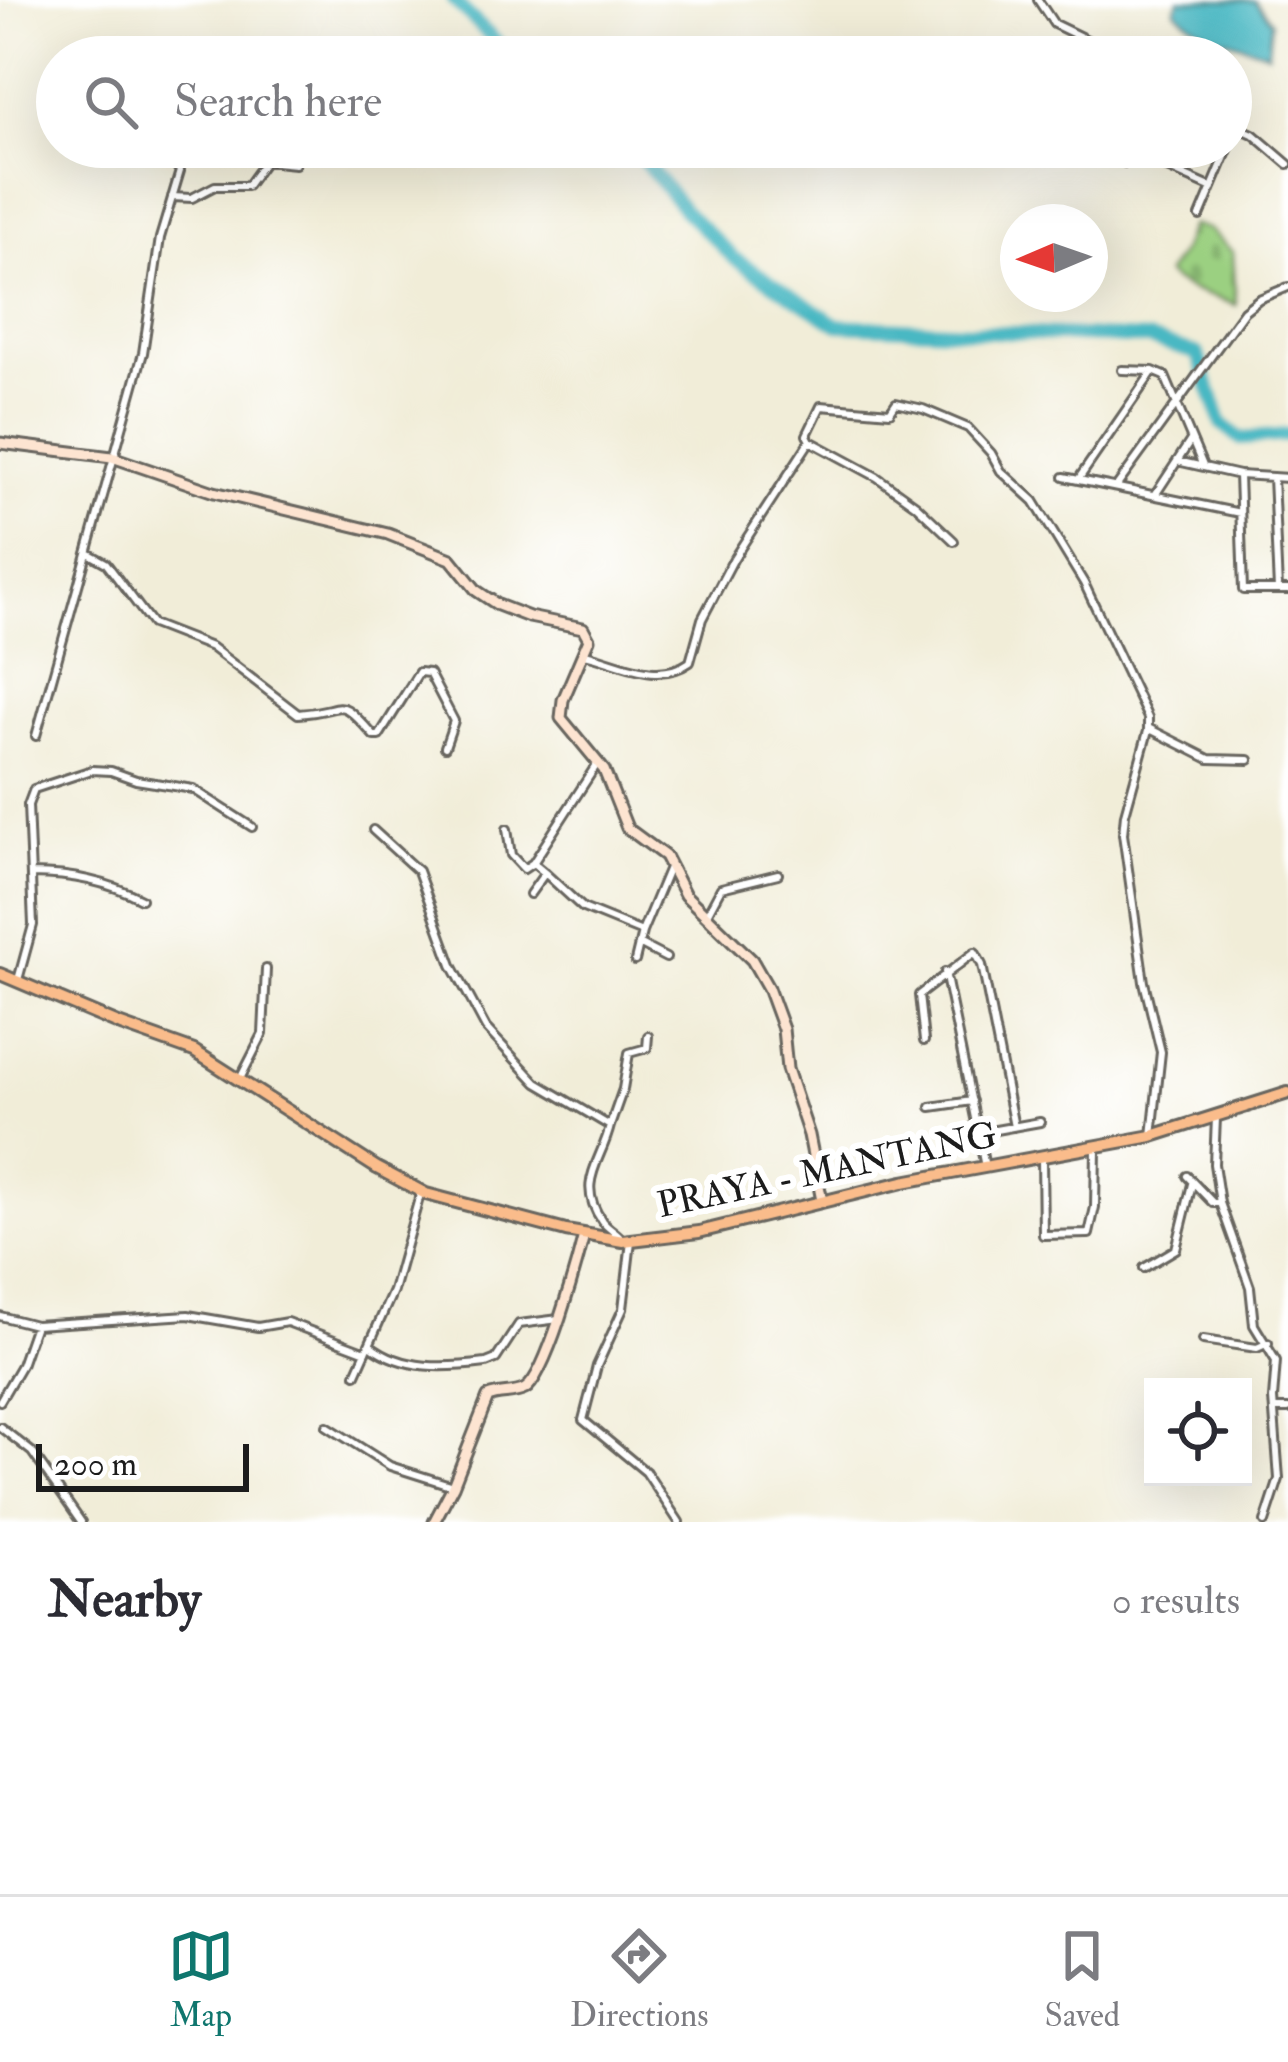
<!DOCTYPE html>
<html lang="en">
<head>
<meta charset="utf-8">
<style>
  body { margin:0; font-family:"IM FELL Double Pica",serif; background:#f2f2f3; color:#2b2b33 }
  .controls { position:absolute; right:36px; bottom:36px; display:grid; overflow:hidden; border-radius:0px; box-shadow:0 12px 48px #0002 }
  .controls button { width:108px; height:108px; display:grid; place-items:center; padding:0; border:0; border-bottom:3px solid #e1e1e2; background:#fff; color:#2b2b33; font:60px sans-serif }
  .compass { position:absolute; left:1000px; top:204px; width:108px; height:108px; border-radius:50%; background:#fff; box-shadow:0 12px 48px #0002; rotate:268deg }
  .scale { position:absolute; left:36px; bottom:30px; width:213px; box-sizing:border-box; padding-left:12px; border:6px solid #1c1c1c; border-top:0; font-size:33px; line-height:42px; white-space:nowrap; color:#1c1c1c; -webkit-text-stroke:9px #fff; paint-order:stroke }
  .list { margin:0; padding:0; list-style:none }
  h2 { display:flex; justify-content:space-between; align-items:center; height:156px; margin:0; padding:0 48px; font-size:51px }
  h2 small { font-size:39px; font-weight:400; color:#7c7c81 }
  .icon { flex:none; width:66px; height:66px; fill:none; stroke:currentColor; stroke-width:2; stroke-linecap:round; stroke-linejoin:round }
  .map { position:relative; flex:none; width:1288px; height:1522px; overflow:hidden }
  .search { position:absolute; background:#fff; box-shadow:0 12px 48px #0002; left:36px; right:36px; top:36px; height:132px; display:flex; align-items:center; gap:30px; box-sizing:border-box; padding:0 42px; border-radius:66px; color:#7c7c81; font-size:45px }
  .sheet { height:372px; background:#fff }
  nav { display:flex; justify-content:space-around; align-items:center; box-sizing:border-box; height:168px; border-top:3px solid #e1e1e2; background:#fff; font-size:33px; color:#7c7c81 }
  nav a { display:grid; justify-items:center; gap:6px }
  nav .on { color:#0f766e }
  .map>svg:first-child { display:block }
</style>
</head>
<body>
<div class="map">
<svg width="1288" height="1522" viewBox="0 0 1288 1522">
  <defs>
    <pattern id="cemetery-stones" width="16" height="16" patternUnits="userSpaceOnUse" patternTransform="scale(3)"><rect width="16" height="16" fill="#9bd081"/><path d="M2 7V4a2 2 0 0 1 4 0v3zM10 15v-3a2 2 0 0 1 4 0v3z" fill="#85b26f"/></pattern>
  </defs>
  <rect width="100%" height="100%" fill="#fff"/>
  <filter id="ink" filterUnits="userSpaceOnUse"><feTurbulence type="fractalNoise" baseFrequency=".00833" numOctaves="2"/><feDisplacementMap in="SourceGraphic" scale="24" xChannelSelector="R" yChannelSelector="G"/><feConvolveMatrix kernelMatrix="1 2 1 2 8 2 1 2 1" color-interpolation-filters="sRGB"/></filter>
  <filter id="wash" filterUnits="userSpaceOnUse"><feTurbulence type="fractalNoise" baseFrequency=".004" numOctaves="4" result="noise"/><feDisplacementMap in="SourceGraphic" scale="48" xChannelSelector="R" yChannelSelector="G"/><feGaussianBlur stdDeviation="2.7" result="paint"/><feColorMatrix in="noise" values="0 0 0 0 0 0 0 0 0 0 0 0 0 0 0 0 0 1.4 0 .05"/><feComposite in="paint" operator="in"/></filter>
  <g filter="url(#wash)">
    <rect width="100%" height="100%" fill="#f1edd8"/>
    <path fill="url(#cemetery-stones)" stroke="#5c764e" stroke-width="3" d="M1191,225L1208,229L1233,252L1236,305C1213,295 1183,292 1166,274L1182,250Z"/>
    <path fill="#4ab8c3" stroke="#336a70" stroke-width="3" d="M1179,0L1255,1L1271,21L1268,53C1233,40 1203,37 1175,10Z"/>
    <g fill="none" stroke-linecap="round" stroke-linejoin="round">
      <path stroke="#4ab8c3" stroke-width="14" d="M453,0L512,57
        M633,147L684,210L735,259L838,325L1149,339L1198,354L1222,424L1241,439L1288,435"/>
    </g>
  </g>
  <g filter="url(#ink)">
    <g fill="none" stroke-linecap="round" stroke-linejoin="round">
      <g stroke="#67655e" stroke-width="12">
        <path id="street" d="M1038,0L1054,24L1122,57
          M91,57L95,41
          M337,57L338,55
          M1231,124L1253,134L1288,164
          M1231,142L1238,126
          M1194,147L1223,160
          M1131,152L1210,187
          M1125,163L1133,147
          M172,197L192,198L215,186H247L265,161L295,164L302,147
          M1200,216L1229,147
          M1122,370L1153,371L1165,376L1203,466
          M810,441L877,477L916,505L954,541
          M1177,461L1239,475L1288,478
          M1239,475L1243,590H1288
          M1064,477L1240,513
          M1080,477L1153,371
          M1273,477L1278,590
          M1116,487L1244,311L1259,299L1288,287
          M1155,495L1191,440
          M88,553L106,563L152,624L211,647L298,714C348,711 335,692 374,736H379L419,672L429,673L454,721L445,747
          M585,654C620,662 657,685 690,662L702,619L734,558L810,441L807,435L821,406L890,412L896,403L923,409L968,428L991,453L1001,471L1034,501L1084,583L1148,718V731L1125,814L1123,834L1144,982L1161,1052L1152,1136
          M1148,728L1209,759L1249,760
          M36,736L143,353L160,238L180,171L172,160L145,147
          M507,829L511,855L524,869L533,863
          M373,830L418,871L452,965L486,1028L537,1083L610,1126C602,1161 575,1182 602,1221C609,1230 618,1233 623,1241
          M545,873L583,908L642,932
          M31,874C70,874 107,881 141,899
          M530,894L545,873L533,863L597,764
          M706,916L721,888L778,874
          M639,944L666,958
          M635,961L642,932L670,865
          M945,972L985,1167
          M18,980L33,925L28,805L34,789L92,770L111,771L136,780L193,789L252,827
          M924,1041L919,995L975,952L982,965L1014,1127
          M240,1079L263,1034L266,969
          M931,1107L972,1101
          M1216,1118L1214,1164L1220,1203L1250,1287L1254,1325L1276,1361L1273,1399L1279,1479L1265,1522
          M610,1126L623,1089L629,1053L647,1048L648,1036
          M979,1133L1040,1122
          M1042,1159L1043,1235L1089,1234L1095,1207L1096,1149
          M1187,1176L1213,1203H1220
          M631,1241L623,1309L597,1366L583,1420L646,1472L679,1522
          M1144,1268L1176,1249L1192,1184
          M0,1316L35,1325L188,1315L258,1327L287,1322L366,1352
          M1203,1340L1257,1348L1268,1343
          M370,1345C403,1371 446,1368 486,1363L496,1359L519,1324L559,1319
          M356,1374L393,1291L421,1191
          M0,1401L21,1365L35,1325
          M1274,1409H1288
          M327,1426L390,1466L453,1486
          M0,1427L32,1452L81,1522"/>
      </g>
      <g stroke="#67655e" stroke-width="15">
        <path id="secondary" d="M0,443L112,457L214,492L388,534L451,559L477,591L498,605L529,617L583,628L589,639L563,700L561,718L604,770L627,828L665,856L685,895L752,960L768,988L783,1029L787,1069L809,1135L822,1201
          M434,1522L453,1486L488,1397C500,1392 514,1395 525,1389C546,1377 577,1263 584,1235"/>
      </g>
      <g stroke="#67655e" stroke-width="16">
        <path id="primary" d="M0,974L121,1025L194,1051L377,1168L426,1194L566,1231L623,1241L699,1232L903,1182L1152,1136L1288,1093"/>
      </g>
      <use href="#street" stroke="#fff" stroke-width="6"/>
      <use href="#secondary" stroke="#fde4d1" stroke-width="9"/>
      <use href="#primary" stroke="#fabc8b" stroke-width="10"/>
    </g>
  </g>
  <g text-anchor="middle" dominant-baseline="central" stroke-width="12" stroke-linejoin="round" paint-order="stroke">
    <g font-size="36" fill="#1c1c1c" stroke="#fff">
      <text transform="translate(827 1170) rotate(-12)">PRAYA - MANTANG</text>
    </g>
  </g>
</svg>
<div class="controls">
<button><svg class="icon" aria-label="locate" viewBox="0 0 24 24"><circle cx="12" cy="12" r="6"/><path d="M12 2v4M12 18v4M2 12h4M18 12h4"/></svg></button>
</div>
<svg class="compass" viewBox="-18 -18 36 36"><path d="M0-13l5 13h-10z" fill="#e53935"/><path d="M0 13l5-13h-10z" fill="#7c7c81"/></svg>
<div class="scale">200 m</div>
<div class="search"><svg class="icon" aria-label="search" viewBox="0 0 24 24"><circle cx="10" cy="10" r="6"/><path d="M15 15l6 6"/></svg>Search here</div>
</div>
<section class="sheet">
<h2>Nearby<small>0 results</small></h2>
<ul class="list">
</ul>
</section>
<nav>
<a class="on"><svg class="icon" aria-label="map" viewBox="0 0 24 24"><path d="M3 6l6-2 6 2 6-2v14l-6 2-6-2-6 2zM9 4v14M15 6v14"/></svg>Map</a>
<a><svg class="icon" aria-label="directions" viewBox="0 0 24 24"><path d="M12 3l9 9-9 9-9-9zM9 14v-3h6M13 9l2 2-2 2"/></svg>Directions</a>
<a><svg class="icon" aria-label="saved" viewBox="0 0 24 24"><path d="M7 4h10v16l-5-4-5 4z"/></svg>Saved</a>
</nav>
</body>
</html>
